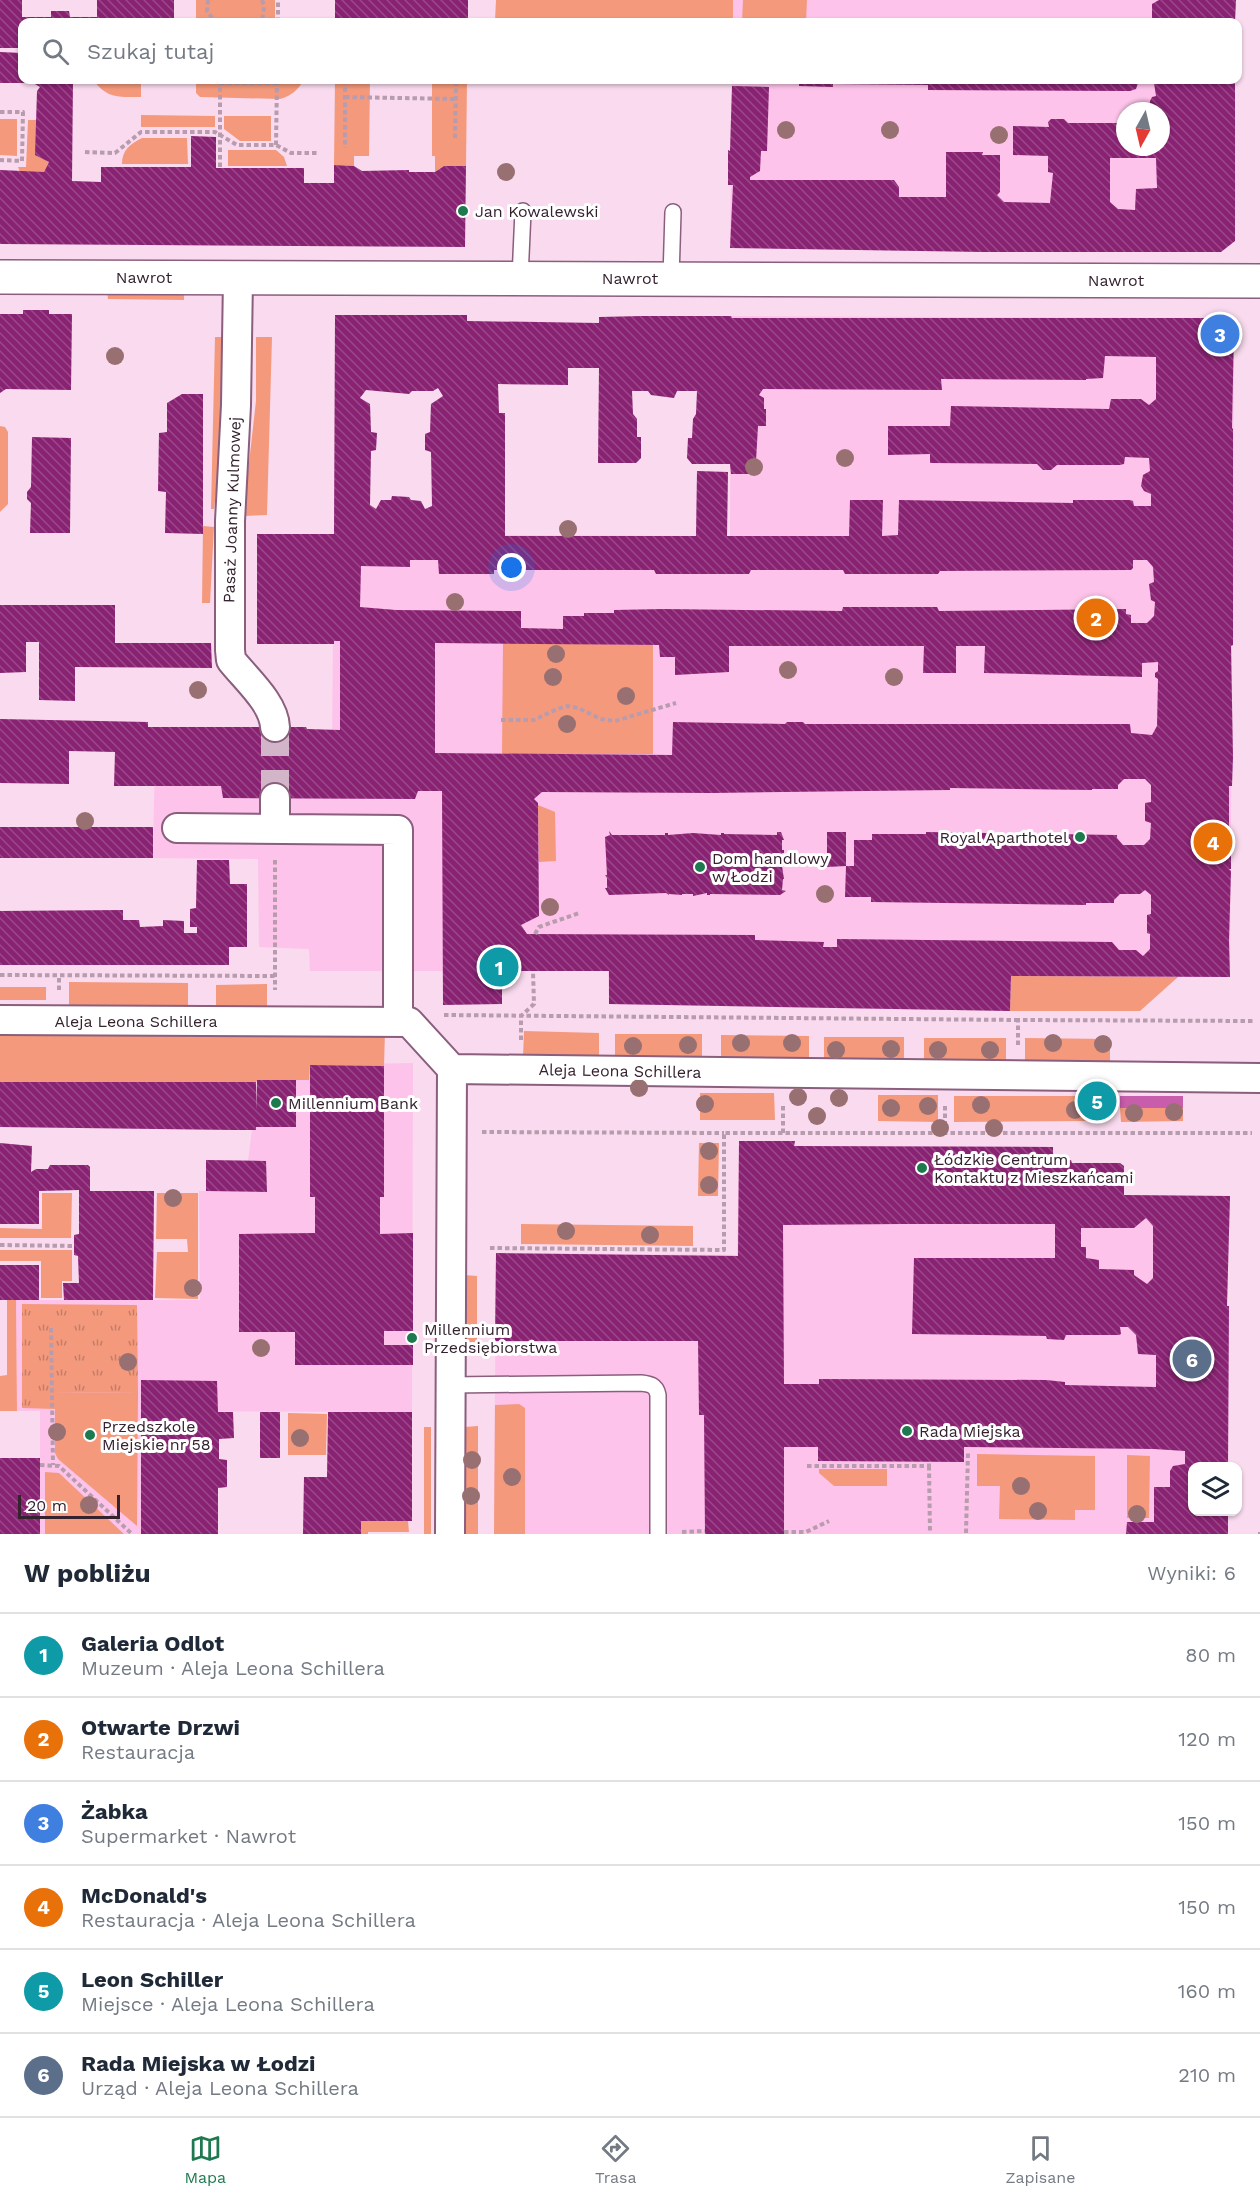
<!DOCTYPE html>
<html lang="pl">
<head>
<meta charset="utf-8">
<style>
  body { margin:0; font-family:"Work Sans",sans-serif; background:#f2f2f3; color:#1f2937 }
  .controls { position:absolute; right:18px; bottom:18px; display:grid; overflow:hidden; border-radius:12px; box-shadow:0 2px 4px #0004 }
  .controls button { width:54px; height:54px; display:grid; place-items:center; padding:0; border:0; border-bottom:2px solid #e0e1e3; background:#fff; color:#1f2937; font:30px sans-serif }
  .compass { position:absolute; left:1116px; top:102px; width:54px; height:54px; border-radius:50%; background:#fff; box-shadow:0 2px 4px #0004; rotate:188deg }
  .scale { position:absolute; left:18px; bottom:15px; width:102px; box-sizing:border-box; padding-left:6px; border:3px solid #35222f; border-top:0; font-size:16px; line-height:21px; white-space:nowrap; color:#35222f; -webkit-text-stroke:4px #fff; paint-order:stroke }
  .you { position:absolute; left:512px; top:568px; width:21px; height:21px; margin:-15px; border:4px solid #fff; border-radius:50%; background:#1a73e8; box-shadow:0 0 0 9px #1a73e833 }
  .badge { display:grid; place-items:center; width:39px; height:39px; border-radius:50%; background:#1d7a4f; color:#fff; font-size:20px; font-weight:700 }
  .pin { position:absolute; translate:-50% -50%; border:3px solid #fff; box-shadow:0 2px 6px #0006 }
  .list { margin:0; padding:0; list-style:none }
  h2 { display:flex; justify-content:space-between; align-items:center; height:78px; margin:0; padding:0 24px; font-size:26px }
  h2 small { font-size:20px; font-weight:400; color:#747a83 }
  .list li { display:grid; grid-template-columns:39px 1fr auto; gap:18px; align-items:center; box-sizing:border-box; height:84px; padding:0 24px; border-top:2px solid #e0e1e3 }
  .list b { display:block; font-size:22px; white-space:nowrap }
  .list p { margin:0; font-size:20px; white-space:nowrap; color:#747a83 }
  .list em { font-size:20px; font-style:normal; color:#747a83 }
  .icon { flex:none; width:33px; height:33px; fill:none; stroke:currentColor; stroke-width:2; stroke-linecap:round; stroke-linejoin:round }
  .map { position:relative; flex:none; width:1260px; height:1534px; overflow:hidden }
  .search { position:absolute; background:#fff; box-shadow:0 2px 4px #0004; left:18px; right:18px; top:18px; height:66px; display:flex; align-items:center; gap:15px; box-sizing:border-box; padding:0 21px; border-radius:12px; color:#747a83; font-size:22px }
  .sheet { height:582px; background:#fff }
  nav { display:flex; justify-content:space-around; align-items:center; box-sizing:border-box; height:84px; border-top:2px solid #e0e1e3; background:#fff; font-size:16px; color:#747a83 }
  nav a { display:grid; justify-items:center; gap:3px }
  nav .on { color:#1d7a4f }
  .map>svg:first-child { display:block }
</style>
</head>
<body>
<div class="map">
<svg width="1260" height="1534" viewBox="0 0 1260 1534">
  <defs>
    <pattern id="park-tufts" width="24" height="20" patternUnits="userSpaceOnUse" patternTransform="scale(1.5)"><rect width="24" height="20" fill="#f4997c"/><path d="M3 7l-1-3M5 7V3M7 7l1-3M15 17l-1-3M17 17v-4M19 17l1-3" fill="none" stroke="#c67c66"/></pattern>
    <pattern id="building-back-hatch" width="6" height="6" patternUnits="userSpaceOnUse" patternTransform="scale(1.5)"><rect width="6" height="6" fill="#8a2273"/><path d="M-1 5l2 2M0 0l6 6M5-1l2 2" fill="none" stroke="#984986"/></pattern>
  </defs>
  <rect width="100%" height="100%" fill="#f9daee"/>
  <path fill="#fdc3ea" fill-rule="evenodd" d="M733,0H1235V22H733Z
    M732,80H1235V241L1221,252L730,248ZM1125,111H1161V147H1125Z
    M731,316L1222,318L1234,330L1230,977L1011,976L1010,1011L609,1004L608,971H310L309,949L259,947L258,859L153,858L155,752L332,753L334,534L730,536Z
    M413,1063L412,1412L141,1411V1534H0V1458H40V1411H17L16,1300H200L199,1191H206L248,1161L252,1130L256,1129L257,1080H309L310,1065Z
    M739,1141H795V1146L1053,1147L1054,1160H1071L1072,1163H1120L1124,1166V1195L1230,1196L1227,1305L1229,1306L1228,1466H1192V1512H1228V1534H494L496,1253L737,1255Z"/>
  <path fill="#f4997c" d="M196,0H275V22H196Z
    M496,0H733V22H497L495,21Z
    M743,0H807L806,22H742Z
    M131,80H141V97C119,97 108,99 94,81H131Z
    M196,80H304C298,90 291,96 280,99L200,97L196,93Z
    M335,80H370L369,156H354V166L334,165Z
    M432,80H467L466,166H444L435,172V156H432Z
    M141,115L215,116V127H141Z
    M224,116H271V141H240L224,129Z
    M0,119H17V156L0,155Z
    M28,120H36V154L49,162L44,172H20L18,167H26Z
    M142,138H187L188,164H122C122,150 130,144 142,138Z
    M228,150H276L284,157L287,166H228Z
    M107,291H184V300L108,299Z
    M215,337H223C223,395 222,452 214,509H211Z
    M256,337H272L267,515L243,516L256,401Z
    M0,426L5,427L8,432V504L0,512Z
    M203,526L214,527L210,603H202Z
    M503,643L653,645V754H502Z
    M538,805L555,812L556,861L539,862Z
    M1011,976L1178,977L1140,1011H1010Z
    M69,982L188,983V1009L69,1007Z
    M267,984V1010L216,1009V985Z
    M0,987H46V1000H0Z
    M3,1029L35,1030L36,1036H79L80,1029H95L96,1036H145V1031H187V1037H214V1030L385,1031L384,1066L310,1065L309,1080H258L256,1082H0V1035H2Z
    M524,1031L599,1033V1060L523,1058Z
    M615,1034H702V1059H615Z
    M721,1035L809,1036V1061L721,1060Z
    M824,1037H904V1061H824Z
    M924,1038H1006V1063H924Z
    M1025,1038L1110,1039V1065L1025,1064Z
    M700,1093H774L775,1120H700Z
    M878,1095H938V1122L878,1121Z
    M954,1096H1087V1121L954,1122Z
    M1120,1108H1183V1121L1121,1122Z
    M699,1143H719L718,1196H698Z
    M42,1193H72L71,1238H0V1228L42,1229Z
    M157,1193H198V1299L155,1298L157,1252H188L187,1239H156Z
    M521,1224L693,1226V1246L521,1244Z
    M0,1250H72V1281H62V1298H41V1261H0Z
    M464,1275L477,1276V1348L464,1347Z
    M7,1300H16L17,1411H0V1376L7,1375Z
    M55,1392L138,1393L137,1526L58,1459L55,1453Z
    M519,1404L525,1408V1534H494L495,1405Z
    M288,1413L327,1414L326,1455H288Z
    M478,1426V1534H464V1427Z
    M424,1427H431V1534H424Z
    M977,1454L1095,1456V1510H1075V1520L999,1519L1000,1486H977Z
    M1127,1455L1150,1456L1149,1518H1127Z
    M819,1469H887V1486H834L819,1473Z
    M45,1472L59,1473L124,1534H45Z
    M361,1521H408L409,1532H368V1534H361Z"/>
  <path fill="url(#park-tufts)" d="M22,1304L137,1305L138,1393L55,1392V1409L22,1408Z"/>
  <path fill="#c85dac" d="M1120,1096H1183V1108H1120Z"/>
  <path fill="url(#building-back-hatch)" fill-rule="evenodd" d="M0,0H22V17H51V11H69L70,17H97V0H174V22H22V48H0Z
    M335,0H468V22H335Z
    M1159,0H1236L1235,22H1152V4Z
    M0,52L22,53V80H73L72,181L101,182V167H191V136L216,137V168H304V183H334V165L354,166L362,171L409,170V172H435L444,166H466L465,247L0,244V170L44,172L49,162L35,155L37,91L40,87L30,81L29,83H0Z
    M799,80H1235V241L1221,252H982L730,248L733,185H728V150L730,151L732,86L769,87L767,151H761L760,171L750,177V180H894L899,187V197H946V152H983L982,155H1000V192L997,195L1004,202L1050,203L1053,173L1048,172V156L1013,155V126L1049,127L1048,122L1051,119H1064L1068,123H1125V147H1161V111H1150V101L1152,97L1156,96L1154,83H1138L1136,89L1130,91L928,90V85L833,84V87L799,86ZM1110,158H1156L1157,188L1136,189L1135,210L1118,209L1110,202Z
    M23,310H49V314H72L71,390L6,389L0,393V314H23Z
    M335,315H467V321L599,323V317L642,316H731L732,318H1222L1234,330L1232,428L1233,429V645L1231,646L1233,757L1232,786H1229V841H1231V869H1229L1231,871L1229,941L1230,977L1011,976L1010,1011L609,1004V971H502V1004L443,1005L442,791H418L415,799L223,798L221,786H114L115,752L69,751V784L0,783V719L148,722V727H306L307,729L340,730V641H334V644H257V534H334ZM1105,356L1156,357V399L1149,405L1141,399H1111L1109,409L951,406L950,426H888V455L930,454V463L1037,464L1043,470H1051L1057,465H1120L1124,464L1125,457L1149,458L1150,471L1143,475L1141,486L1144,491L1151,494V506H1134L1133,501L1130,500H1073V503L899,500L898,535L882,536L883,500H850L849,536H727L728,472L697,471L696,536H505V413H499L498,384L568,385V368H599L598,463H636L641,458V437H637V419L633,414L632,391H648L651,395L674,398L677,391H697L696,414L693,419L692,438H688L687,458L692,464H730L731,474H749L748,461H756L758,426H766V409H764V398L759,395L763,389L942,390L941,379L1086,380V379L1103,378ZM438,388L443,396L431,404L430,432L425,434V450L431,452L432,506L425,509L421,501L411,500L409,497L392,496L391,500H381L376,509L370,505L371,451L376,450L377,433L371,432L370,404L360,398L366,390L409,394L412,391H433ZM410,560H438L439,574H494V570H654L656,574H749L751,570H843L845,574H938L940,571L1131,570L1133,568V560H1147L1153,567L1154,582L1149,584L1151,600L1155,602L1154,616L1147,623H1131V615L1126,614V609L939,611L937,607H843L842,611L663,609L614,610V613H584V616H563V629L521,628V611L396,610L360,607L361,566L410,567ZM435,643L659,645L660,657H675V675L729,672V646H924L923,673H956V646H985L984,673L1142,677V663L1158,662V671L1155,673V677L1158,679L1157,726L1152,735L1131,733L1130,724H805L803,722H787L785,724L673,722L672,755L435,753ZM1124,779H1145L1151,785V802L1145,803V821L1151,823L1150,839L1144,845H1123L1117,838V835L926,832V834H872V840H854V866H846L845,897H871V902L1086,905V903H1114V900L1120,894H1140L1145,890L1151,895V914L1147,915V933L1150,934V949L1143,956L1136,950H1119L1112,942L837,939V947H823L824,942L755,940V935L527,934L521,925L539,916L538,803L534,799L542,792L712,793L950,790V788L1092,790V789H1118V785Z
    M182,394H203V534L165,533L166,492L158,491L159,433L167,432V403Z
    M32,437L71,438L70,533H30L31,503L27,499V492L31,487Z
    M0,605H115V643H211L212,668L75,667V701L39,700V642H26V672L0,673Z
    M0,827H153V858H0Z
    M609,831L612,835H665V833H668V835L693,833L721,835V833H724V834L777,835V832H781L784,840H782V850H784V853H782L784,866H782L784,879H783L782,890L786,891L780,895L710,894V895H707V893L693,896V894H682V895L669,894V895L666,893L609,895L605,888H607V878L605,875H607L605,837L610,835Z
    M827,832H846V866L827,867Z
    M197,860H229L230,884H247V947H229V965H0V911L123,910V920H139L140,927L163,926V920L184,921V933H197V927H190V909L196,908Z
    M310,1065L384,1066V1197H380V1234L413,1233V1331H384V1345H413V1365H295V1332H239V1234L315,1233V1197H310Z
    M257,1080H296V1127H256V1130H234L0,1127V1082H256L257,1110Z
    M739,1141H795L794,1146L1053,1147V1160H1071L1072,1163H1120L1124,1166V1195L1230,1196L1227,1306H1229L1228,1466H1192V1512H1228V1534H1126L1127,1522H1154V1487H1170V1471L1173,1466L1185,1464V1451L1154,1449L964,1447V1462L818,1461V1447H784V1534H705L704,1415H699L698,1341H495L496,1253L738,1256ZM1146,1218L1153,1226V1278L1147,1284L1134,1275V1270L1099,1269V1260L1086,1258V1247H1081V1228H1134ZM902,1224H1055V1258H914L912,1334L1046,1336L1047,1339L1064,1340L1066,1335H1119L1121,1334L1120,1327H1128L1136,1335L1138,1354L1156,1355V1387L1065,1385V1382L1046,1380L819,1379V1384H784L783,1225Z
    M0,1143L32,1146L31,1172L36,1169H48L50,1165H88L90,1167V1191H154L153,1300H64L63,1283H79L78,1256L74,1255V1235L79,1234V1190L39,1191V1224H0Z
    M206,1160L266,1161L267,1192L206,1191Z
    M0,1265H39V1300H0Z
    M141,1380L217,1381L218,1412H233L234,1438L219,1439V1459L227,1460V1487L218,1488V1534H141Z
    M260,1412H280V1458H260Z
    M328,1412H412V1521H361V1534H303L304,1477H327Z
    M0,1458H40V1534H0Z"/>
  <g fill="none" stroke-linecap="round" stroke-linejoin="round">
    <path stroke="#d2b5c8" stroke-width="28" stroke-dasharray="28 14" stroke-linecap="butt" d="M275,798V727"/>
    <g stroke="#8a5e7d" stroke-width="18">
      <path id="lane" d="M520,278L523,211
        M671,278L673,212
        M450,1385L641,1383C650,1384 656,1385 658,1395V1534"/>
    </g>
    <g stroke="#8a5e7d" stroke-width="32">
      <path id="street" d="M238,278L236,405L230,521V650L231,660C246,679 274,703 275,727
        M177,828L398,830V1022
        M275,829V798
        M0,1020L409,1022L452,1069L1260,1078
        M450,1534L452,1069"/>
    </g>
    <g stroke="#8a5e7d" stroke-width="36">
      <path id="secondary" d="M0,277L1260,281"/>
    </g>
    <path stroke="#b79cad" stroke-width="4" stroke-dasharray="4.5 3" stroke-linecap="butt" d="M208,0L207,11L215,22
      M262,0L264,6L262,22
      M278,22V0
      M220,80V168
      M345,80V148
      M220,83H277
      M345,97L455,99
      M0,112H23L22,161L0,160
      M455,138L456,80
      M276,145L277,80
      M85,152L115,153L141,132H215L237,145H276L291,153H319
      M501,720H534L557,709L568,706L578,708L601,719L615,721L676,703
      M275,860V990
      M535,934L539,927L579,913
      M0,975L275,976
      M59,990V975
      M444,1015L1018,1020
      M521,1040V1016L534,1004L533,971
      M1018,1045V1020L1253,1021
      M482,1132L724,1133
      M783,1133V1104
      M945,1133V1104
      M0,1245L74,1246
      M490,1248L724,1250V1133H1252
      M51,1328L53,1465
      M40,1465L59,1466L132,1534
      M807,1466H929V1462
      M929,1466L930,1533
      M682,1532L705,1531
      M784,1532H806L829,1521
      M966,1533L968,1452
      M1258,1534H1260"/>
    <use href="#lane" stroke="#fff" stroke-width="15"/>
    <use href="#street" stroke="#fff" stroke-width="28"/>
    <use href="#secondary" stroke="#fff" stroke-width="33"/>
  </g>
  <g fill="#997071">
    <circle cx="786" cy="130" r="9"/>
    <circle cx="890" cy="130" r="9"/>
    <circle cx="999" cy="135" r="9"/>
    <circle cx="506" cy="172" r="9"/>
    <circle cx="115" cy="356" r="9"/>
    <circle cx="845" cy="458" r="9"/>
    <circle cx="754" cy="467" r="9"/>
    <circle cx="568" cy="529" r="9"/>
    <circle cx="455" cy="602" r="9"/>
    <circle cx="556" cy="654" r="9"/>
    <circle cx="788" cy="670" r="9"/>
    <circle cx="553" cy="677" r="9"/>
    <circle cx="894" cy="677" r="9"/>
    <circle cx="198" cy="690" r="9"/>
    <circle cx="626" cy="696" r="9"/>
    <circle cx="567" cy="724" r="9"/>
    <circle cx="85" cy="821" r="9"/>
    <circle cx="825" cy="894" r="9"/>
    <circle cx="550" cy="907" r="9"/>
    <circle cx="741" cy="1043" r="9"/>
    <circle cx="792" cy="1043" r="9"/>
    <circle cx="1053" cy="1043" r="9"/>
    <circle cx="1103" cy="1044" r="9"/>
    <circle cx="688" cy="1045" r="9"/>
    <circle cx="633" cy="1046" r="9"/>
    <circle cx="891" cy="1049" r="9"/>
    <circle cx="836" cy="1050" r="9"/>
    <circle cx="938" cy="1050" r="9"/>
    <circle cx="990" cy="1050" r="9"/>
    <circle cx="639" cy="1088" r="9"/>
    <circle cx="798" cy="1097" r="9"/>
    <circle cx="839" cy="1098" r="9"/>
    <circle cx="705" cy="1104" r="9"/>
    <circle cx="981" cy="1105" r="9"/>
    <circle cx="928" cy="1106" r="9"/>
    <circle cx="891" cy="1108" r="9"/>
    <circle cx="1075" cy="1110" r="9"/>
    <circle cx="1174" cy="1112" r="9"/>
    <circle cx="1134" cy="1113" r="9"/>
    <circle cx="817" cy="1116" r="9"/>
    <circle cx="940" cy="1128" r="9"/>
    <circle cx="994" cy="1128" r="9"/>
    <circle cx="709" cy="1151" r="9"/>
    <circle cx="709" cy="1185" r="9"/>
    <circle cx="173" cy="1198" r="9"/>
    <circle cx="566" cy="1231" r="9"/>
    <circle cx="650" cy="1235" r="9"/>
    <circle cx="193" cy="1288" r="9"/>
    <circle cx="261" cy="1348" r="9"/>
    <circle cx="128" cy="1362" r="9"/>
    <circle cx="57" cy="1432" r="9"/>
    <circle cx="300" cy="1438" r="9"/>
    <circle cx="472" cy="1460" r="9"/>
    <circle cx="512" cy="1477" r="9"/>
    <circle cx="1021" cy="1486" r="9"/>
    <circle cx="471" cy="1496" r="9"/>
    <circle cx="89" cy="1505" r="9"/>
    <circle cx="1038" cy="1511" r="9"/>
    <circle cx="1137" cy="1514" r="9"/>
  </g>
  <g fill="#1d7a4f" stroke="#fff" stroke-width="2">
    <circle cx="463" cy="211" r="6"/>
    <circle cx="1080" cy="837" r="6"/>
    <circle cx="700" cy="867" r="6"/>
    <circle cx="276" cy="1103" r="6"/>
    <circle cx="922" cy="1168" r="6"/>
    <circle cx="412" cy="1338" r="6"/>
    <circle cx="907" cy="1431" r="6"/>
    <circle cx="90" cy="1435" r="6"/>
  </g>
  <g text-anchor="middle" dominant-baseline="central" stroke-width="6" stroke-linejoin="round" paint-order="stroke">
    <g font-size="16" fill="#35222f" stroke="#fff" text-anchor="start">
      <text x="475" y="211">Jan Kowalewski</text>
      <text x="1068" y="837" text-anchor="end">Royal Aparthotel</text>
      <text x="712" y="858">Dom handlowy<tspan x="712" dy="18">w Łodzi</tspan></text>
      <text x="288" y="1103">Millennium Bank</text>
      <text x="934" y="1159">Łódzkie Centrum<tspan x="934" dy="18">Kontaktu z Mieszkańcami</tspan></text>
      <text x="424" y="1329">Millennium<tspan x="424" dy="18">Przedsiębiorstwa</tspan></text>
      <text x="102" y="1426">Przedszkole<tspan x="102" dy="18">Miejskie nr 58</tspan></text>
      <text x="919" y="1431">Rada Miejska</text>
    </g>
    <g font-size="16" fill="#35222f" stroke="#fff">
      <text x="144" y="277">Nawrot</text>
      <text x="630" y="278">Nawrot</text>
      <text x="1116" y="280">Nawrot</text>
      <text transform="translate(232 510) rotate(-88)">Pasaż Joanny Kulmowej</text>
      <text x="136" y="1021">Aleja Leona Schillera</text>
      <text transform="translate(620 1071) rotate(1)">Aleja Leona Schillera</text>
    </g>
  </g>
</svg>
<div class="controls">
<button><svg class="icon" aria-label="layers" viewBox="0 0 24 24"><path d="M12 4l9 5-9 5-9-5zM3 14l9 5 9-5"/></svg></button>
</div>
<svg class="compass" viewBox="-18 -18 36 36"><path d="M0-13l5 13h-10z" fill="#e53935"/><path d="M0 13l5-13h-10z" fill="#747a83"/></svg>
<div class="scale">20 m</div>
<div class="you"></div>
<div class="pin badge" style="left:499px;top:967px;background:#0f9aa8">1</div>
<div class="pin badge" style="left:1096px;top:618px;background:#e8710a">2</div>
<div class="pin badge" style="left:1220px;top:334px;background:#3f7fe0">3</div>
<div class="pin badge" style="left:1213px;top:842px;background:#e8710a">4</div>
<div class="pin badge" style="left:1097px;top:1101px;background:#0f9aa8">5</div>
<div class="pin badge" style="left:1192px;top:1359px;background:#5c6f8a">6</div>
<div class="search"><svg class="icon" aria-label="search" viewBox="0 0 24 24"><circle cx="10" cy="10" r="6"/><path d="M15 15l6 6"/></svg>Szukaj tutaj</div>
</div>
<section class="sheet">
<h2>W pobliżu<small>Wyniki: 6</small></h2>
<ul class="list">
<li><span class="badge" style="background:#0f9aa8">1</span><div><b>Galeria Odlot</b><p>Muzeum · Aleja Leona Schillera</p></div><em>80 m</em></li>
<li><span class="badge" style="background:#e8710a">2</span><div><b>Otwarte Drzwi</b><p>Restauracja</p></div><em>120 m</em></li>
<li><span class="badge" style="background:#3f7fe0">3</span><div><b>Żabka</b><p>Supermarket · Nawrot</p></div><em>150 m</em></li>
<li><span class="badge" style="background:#e8710a">4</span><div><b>McDonald's</b><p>Restauracja · Aleja Leona Schillera</p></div><em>150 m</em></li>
<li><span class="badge" style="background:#0f9aa8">5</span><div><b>Leon Schiller</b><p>Miejsce · Aleja Leona Schillera</p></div><em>160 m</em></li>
<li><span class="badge" style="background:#5c6f8a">6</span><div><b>Rada Miejska w Łodzi</b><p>Urząd · Aleja Leona Schillera</p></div><em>210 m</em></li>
</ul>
</section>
<nav>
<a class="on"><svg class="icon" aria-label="map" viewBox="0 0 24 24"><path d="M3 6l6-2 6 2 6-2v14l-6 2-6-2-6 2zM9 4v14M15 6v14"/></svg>Mapa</a>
<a><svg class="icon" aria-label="directions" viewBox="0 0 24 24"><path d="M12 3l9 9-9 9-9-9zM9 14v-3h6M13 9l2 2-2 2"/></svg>Trasa</a>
<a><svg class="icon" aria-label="saved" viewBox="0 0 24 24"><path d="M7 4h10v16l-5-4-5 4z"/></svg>Zapisane</a>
</nav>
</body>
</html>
